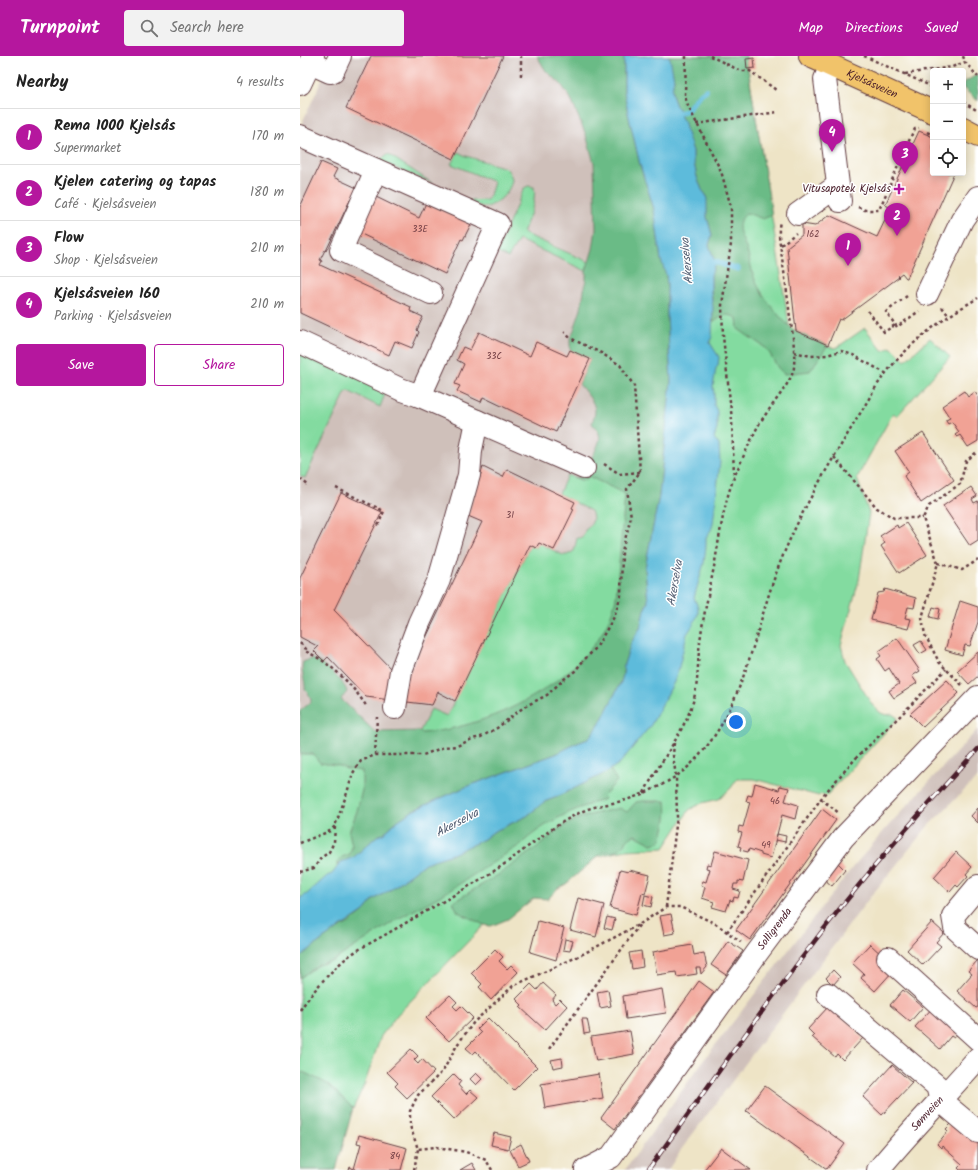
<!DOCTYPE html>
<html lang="en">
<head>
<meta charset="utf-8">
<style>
  body { margin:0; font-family:Kalam,sans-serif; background:#f2f2f2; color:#222 }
  .controls { position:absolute; right:12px; top:12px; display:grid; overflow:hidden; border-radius:4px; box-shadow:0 2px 10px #0003 }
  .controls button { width:36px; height:36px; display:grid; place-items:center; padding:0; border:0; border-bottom:1px solid #e0e0e0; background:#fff; color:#222; font:20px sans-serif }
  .you { position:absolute; left:436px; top:666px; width:14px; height:14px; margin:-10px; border:3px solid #fff; border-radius:50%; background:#1a73e8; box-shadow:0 0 0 6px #1a73e833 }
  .badge { display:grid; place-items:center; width:26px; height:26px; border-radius:50%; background:#b5179e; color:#fff; font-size:13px; font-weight:700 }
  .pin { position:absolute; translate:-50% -33px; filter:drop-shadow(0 1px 2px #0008) }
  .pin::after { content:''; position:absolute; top:21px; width:14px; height:12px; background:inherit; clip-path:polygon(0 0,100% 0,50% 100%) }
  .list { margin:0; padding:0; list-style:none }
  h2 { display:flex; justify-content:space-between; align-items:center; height:52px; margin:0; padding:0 16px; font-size:17px }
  h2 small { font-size:13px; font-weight:400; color:#767676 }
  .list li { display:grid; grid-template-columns:26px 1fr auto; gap:12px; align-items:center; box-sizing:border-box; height:56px; padding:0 16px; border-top:1px solid #e0e0e0 }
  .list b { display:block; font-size:15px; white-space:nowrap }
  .list p { margin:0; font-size:13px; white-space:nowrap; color:#767676 }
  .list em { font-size:13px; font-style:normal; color:#767676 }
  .actions { display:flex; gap:8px; padding:12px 16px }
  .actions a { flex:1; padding:9px 0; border:1px solid #b5179e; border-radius:4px; text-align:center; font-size:14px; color:#b5179e }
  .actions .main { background:#b5179e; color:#fff }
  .icon { flex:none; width:22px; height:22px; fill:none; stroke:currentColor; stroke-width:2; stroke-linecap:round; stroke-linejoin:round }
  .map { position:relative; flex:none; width:678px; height:1114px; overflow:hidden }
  header { display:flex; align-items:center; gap:24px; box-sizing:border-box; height:56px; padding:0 20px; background:#b5179e; color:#fff }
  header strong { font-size:19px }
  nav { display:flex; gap:22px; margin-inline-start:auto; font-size:14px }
  .search { width:280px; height:36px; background:#f2f2f2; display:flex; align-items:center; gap:10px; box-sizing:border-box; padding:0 14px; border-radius:4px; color:#767676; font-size:15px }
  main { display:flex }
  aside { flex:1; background:#fff }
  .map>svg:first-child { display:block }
</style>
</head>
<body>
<header>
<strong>Turnpoint</strong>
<div class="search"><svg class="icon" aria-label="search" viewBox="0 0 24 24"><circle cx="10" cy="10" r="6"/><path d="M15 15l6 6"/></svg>Search here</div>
<nav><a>Map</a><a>Directions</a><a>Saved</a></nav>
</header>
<main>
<aside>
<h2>Nearby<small>4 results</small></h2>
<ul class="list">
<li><span class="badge">1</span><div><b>Rema 1000 Kjelsås</b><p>Supermarket</p></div><em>170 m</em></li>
<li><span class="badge">2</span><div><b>Kjelen catering og tapas</b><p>Café · Kjelsåsveien</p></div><em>180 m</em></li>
<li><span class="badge">3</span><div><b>Flow</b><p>Shop · Kjelsåsveien</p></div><em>210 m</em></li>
<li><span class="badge">4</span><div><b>Kjelsåsveien 160</b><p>Parking · Kjelsåsveien</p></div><em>210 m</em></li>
</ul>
<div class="actions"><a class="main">Save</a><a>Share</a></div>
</aside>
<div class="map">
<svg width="678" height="1114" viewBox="0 0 678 1114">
  <rect width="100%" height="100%" fill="#fff"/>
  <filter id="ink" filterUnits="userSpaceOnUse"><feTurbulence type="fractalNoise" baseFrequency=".025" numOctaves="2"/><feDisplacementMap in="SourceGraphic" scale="8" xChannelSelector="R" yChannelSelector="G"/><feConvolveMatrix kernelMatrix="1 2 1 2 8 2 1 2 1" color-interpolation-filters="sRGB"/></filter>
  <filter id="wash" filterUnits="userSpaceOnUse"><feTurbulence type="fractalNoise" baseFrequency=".012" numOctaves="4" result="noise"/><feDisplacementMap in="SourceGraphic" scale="16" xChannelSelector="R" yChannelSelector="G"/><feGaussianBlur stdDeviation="0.9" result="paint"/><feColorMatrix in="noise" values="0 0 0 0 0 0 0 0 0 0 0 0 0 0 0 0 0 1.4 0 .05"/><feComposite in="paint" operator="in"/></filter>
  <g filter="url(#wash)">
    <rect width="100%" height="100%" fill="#eee4c6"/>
    <path fill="#cfc0ba" d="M33,0H249L309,86L316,542L111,689L0,668V71Z
      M678,673V721L628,770L567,845L380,1095L368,1114H325L403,1005L552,812L590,768Z"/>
    <path fill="#83dba0" stroke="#667d66" d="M249,0H446L489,269L500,294L529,291L536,292L565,272L583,295L590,291L595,294L605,305L630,282L650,301L597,360L593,357L557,422L569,457L559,524L541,589L545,605L573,650L581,657L586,659L592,658L598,662L526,740L521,738L519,740L454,723H437L431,732L419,743L402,747L389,754L364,792L326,794L281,804L185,868L97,959L81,980L65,1027L50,1059L32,1114H0V668L75,682L121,677L120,675L131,653L147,660L230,489L236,492L239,487L263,499H267L274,495L277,482H280L284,479L285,474C292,469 295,464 291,455L259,438L267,419L281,424L301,396L309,86Z
      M158,96L166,100L206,112C209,115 211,119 212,123C212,134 197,150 185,151C180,151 173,147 167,145L187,144L190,139L194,126L151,108Z
      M88,98L132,127L79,105L80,103L84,102Z
      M228,130L234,131C237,146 228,163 223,177L289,206L286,215L219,184L208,202L198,197L197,195L224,132Z
      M0,293L83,333L85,338L80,351L48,335L46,336L5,422L0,420Z"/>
    <path fill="#6abb86" stroke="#5a6d58" d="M237,0H324V35L328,57L340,109L354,153L361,204L366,219L367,228V260L371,325L359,440L345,512L348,546L344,554L340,572L331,587L324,608L323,619L321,626L299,669L288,683L275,688L256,698L168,730L114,754L97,765L83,778L77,780L54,801L41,806L37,810V806L42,801L50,798L52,790L49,776L57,755L62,734V715L47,713L36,709L20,707L13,698H1L0,700V655L11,646C11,641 9,638 5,634C6,624 0,616 3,606C6,605 9,603 12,603C21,604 46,627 47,636L41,643L75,676L120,675L121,677C193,672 300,619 316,542L325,438L288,420L286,424H281L274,421H279L281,418C286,410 303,387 299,378C298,374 294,371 292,367C293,363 295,359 295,355C295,345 284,335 279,328L290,303L270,294V282L274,274L281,253L286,222V215L293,193L296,173L294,107L286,79L270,41L260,27L246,15Z
      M368,0H446L447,12L448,13L472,159L463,163L447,157C433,169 441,178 446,192C450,202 451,214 455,224C462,240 483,268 498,276C507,281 518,285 528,289L510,315L484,318L478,312L467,293L438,273L437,262C424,256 424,260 413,266L411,219L415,206L409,189L412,179L407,161L406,139L402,134L397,121L393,102V95L386,74L385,67L381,61L380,54L376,50L373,42L372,33L374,23Z
      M678,18V45L663,32V27Z
      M310,713L317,725L303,740L305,743C274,753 244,766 220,789L147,836L96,864L33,905L18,909L0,922V901L2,899L34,875L49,867L64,855L73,844L90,834L125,807L155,797L184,783L193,776L227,760L244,746L257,741Z
      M343,745H366C368,759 365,773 360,786L352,788L335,779C326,783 325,789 317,795L303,796L266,828L258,832L248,843L234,842L208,863L191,870L184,869L158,856L153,846L198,819L247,784L254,776L277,763L297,757L320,752L327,756L336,746Z
      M3,1016L28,1028L53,1052L36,1114H0V1018Z"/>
    <path fill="#5dbbdb" stroke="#546d83" d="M324,0H368L370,2L374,23L372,33L373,42L376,50L380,54L381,61L385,67L386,74L393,95V102L397,121L402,134L406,139L407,144V161L412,179L409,189L415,206L411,219V237L413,251L412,282L410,287L419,301L418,310L416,312L413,331L414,337V349L417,355V373L414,382L419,389L420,406L413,468L411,474L406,481V490L404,507L394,542L398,551V558L393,569L387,578L378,615L374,626L351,669L320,707L307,716L257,741L244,746L227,760L193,776L184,783L155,797L125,807L90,834L73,844L64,855L23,883L0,901V842L7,838L27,820L32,818L41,806L54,801L77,780L83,778L97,765L114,754L168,730L256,698L275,688L288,683L299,669L321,626L323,619L324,608L331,587L340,572L344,554L348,546L345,512L359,440L371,325L367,260V228L366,219L361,204L354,153L340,109L328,57L324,35Z"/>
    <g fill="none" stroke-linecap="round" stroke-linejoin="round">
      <path stroke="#5dbbdb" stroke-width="5.5" d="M374,59L387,54L399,39L406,34
        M408,207L415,206L438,213"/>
    </g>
    <g id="blocks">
      <path fill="#f1a295" d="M71,0H203L154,103L46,52Z
        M454,2L455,12L447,13L446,3Z
        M619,75L633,81V117H654L607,222H606L602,217L598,220L599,221L541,264L539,263L528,289L496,275L487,191L502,179V168L515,170L529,159L577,181L588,158L591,159L594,153L585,149Z
        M21,106L37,113L33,121L57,132L51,144H50L26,195L25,194L20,204L22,205L20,209L111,251L110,255L123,261L117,274L119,276L112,292L95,285L89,299L0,257V151Z
        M74,140L119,162L126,147L171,168L163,184L161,183L145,218L57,176Z
        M179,276L230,300L236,286L267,300L270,294L290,303L256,376L183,341L181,346L157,335L160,330L155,328L164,308L157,304L163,291L170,294Z
        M664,335L668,341L675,336L678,341V385L668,391L660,379L657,381L655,379L659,376L652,366L648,368L646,365V364L650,362L642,350Z
        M623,377L654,424L621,447L604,420L609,416L595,395Z
        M183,411L203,421L207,413L275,446L272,452L274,453L254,494L239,487L236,492L230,489L155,645L138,636L132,649L66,641L28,601L24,605L14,595L18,591L17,590L0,581V522L41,437L82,456L34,554L92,614L107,621L182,466L168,460Z
        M671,431L677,440L672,443L674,447L678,445V485L670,490L643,450Z
        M606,467L627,499L599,517L581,490L585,487L580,480L597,469L598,472Z
        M585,533L616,542L614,552L608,551L605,562L611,563L608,573L571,564L578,537L584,536Z
        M660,545L678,551V566L670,590L665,589L662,599L645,594Z
        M633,551L640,553L638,563L630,561Z
        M597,582L620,615L612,620L617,627L594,642L589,635L599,628L589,612L585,615L577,603L581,600L578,596Z
        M621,585L627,594L620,598L614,589Z
        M678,596V620L669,628L657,615Z
        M647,624L659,637L623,671L610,658Z
        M455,727L479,734L480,730L489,732L485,745L498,749L495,763L482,759L471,802L461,799V797L449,793L448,796L440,794L441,791L438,790L442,777L438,776L439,770L443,771L450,746L446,745L448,739L452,740Z
        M678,752V767L671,760Z
        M522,753L536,764L450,884L436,874Z
        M477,778L486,780L485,786L476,784Z
        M415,795L448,804L443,826L438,825V828H434L433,833L440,835L438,842L434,841L433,845L430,844L426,855L412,851L414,846L402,842L405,831L401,829L403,825L406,826L410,813L406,812L407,808L411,809Z
        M656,796L672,811L666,818L668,820L658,831L656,829L650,836L634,821Z
        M538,807L545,814L532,830L524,823Z
        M320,814L328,816L329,814L350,819L345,838L342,837L336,859L310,852Z
        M345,839L353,841L351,851L343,849Z
        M278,842L304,849L296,881L270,874Z
        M371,858L375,877L364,879L360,860Z
        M307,861L315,863L312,874L304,872Z
        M238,865L264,872L256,904L230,896Z
        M632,866L644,877L636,886L641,890L623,909L607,894Z
        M265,883L273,885L270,895L263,894Z
        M428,885L443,895L426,919L411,909Z
        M570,888L584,901L593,915L575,935L561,922L564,918L552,907Z
        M392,889L394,899L404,897L407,911L401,918L400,912H396L397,918L377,921L376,916L357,919L353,896Z
        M195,893L203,901L199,905L207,913L211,909L218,916L191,944L179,931L182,928L171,917Z
        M341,895L343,911L332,913L329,897Z
        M678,904V951L676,952L657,935L672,918L668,915Z
        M533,914L540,921L533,929L526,922Z
        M399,925L414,936L315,1073L301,1062Z
        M243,927L256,939L252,944L255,948L260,943L267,950L245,974L220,951L222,949L216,943L231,928L237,934Z
        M362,933L366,957L326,963L323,940Z
        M308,934L311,950L300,952L297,936Z
        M603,934L623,951L610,966L590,949Z
        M150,939L157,946L153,950L157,954L161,950L173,962L149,985L126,962Z
        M635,949L662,973L654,982L651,980L640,993L615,971Z
        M528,951L558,974L556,977L563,982L543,1004L537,998L535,1001L512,981L514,979L508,973Z
        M188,962L237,1011L214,1034L176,995L173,998L166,992L181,977L177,973Z
        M282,963H287L290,977L284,978Z
        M330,975L334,998L296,1005L291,981Z
        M111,993L118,1000L114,1004L118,1008L122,1003L134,1016L107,1042L95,1030L98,1027L87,1016Z
        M262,1002L263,1010L253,1012L251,1004Z
        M592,1009L612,1027L582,1059L563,1041Z
        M176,1017L182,1023L176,1029L170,1023Z
        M154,1018L161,1025L158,1029L166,1038L170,1034L178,1041L154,1064L131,1041Z
        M299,1018L303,1042L245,1052L241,1028Z
        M465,1030L545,1088L527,1113L446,1055Z
        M655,1064L678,1085V1114H660L658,1112L662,1108L642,1090L641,1092L637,1088L648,1075L646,1073Z
        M194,1077L211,1081L208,1093L191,1089Z
        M59,1079L107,1092L101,1114H49L50,1111L54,1113L61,1088L57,1087Z
        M221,1088L229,1105L218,1110L210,1094Z
        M421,1092L451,1114H404Z
        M172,1107L176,1114H160Z"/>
    </g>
  </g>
  <g filter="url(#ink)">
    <use href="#blocks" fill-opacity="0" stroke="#633d42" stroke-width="1"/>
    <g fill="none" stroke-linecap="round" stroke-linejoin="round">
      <g stroke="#633d42" stroke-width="24">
        <g id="minor">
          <path d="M10,7L30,16L33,15L40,0"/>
          <path d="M531,10L525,23L540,145"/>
          <path d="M0,28L13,0"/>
          <path d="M0,80L198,168L120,340"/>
          <path d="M76,114L41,194L131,237"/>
          <path d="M498,158L537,130"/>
          <path d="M627,238L662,164L678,141"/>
          <path d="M0,286L100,333L120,340L284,412"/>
          <path d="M95,652L101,615L119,567L139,524L169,419L171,394L177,365"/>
          <path d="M678,830L653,860L655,872L678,893"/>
          <path d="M588,902L678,983"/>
          <path d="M528,938L637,1030L641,1045L678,1076"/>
          <path id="s1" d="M286,1114L311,1101L457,897L543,782L678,641"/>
          <path id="s2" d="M578,1114C610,1075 645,1040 678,1002"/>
        </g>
      </g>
      <g stroke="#633d42" stroke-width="24">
        <g id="major">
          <path id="s3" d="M510,0L633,56"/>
          <path d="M663,72L678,80"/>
        </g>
      </g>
      <path stroke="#633d42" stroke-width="2.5" stroke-dasharray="3 3" stroke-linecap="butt" d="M386,0L385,39L387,48L421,115L431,151V188L422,249L423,280L432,364L434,420
        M410,0L441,15H450L476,34
        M564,0L633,31
        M663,0L665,6L678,21
        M605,18L652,11L665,6
        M221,20V0
        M663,46L678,55
        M396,68L478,56
        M627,76L633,79
        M558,151L565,154H579L612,78L615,73L619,72
        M481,189L496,177
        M607,240L586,256L597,271L619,255
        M642,251L649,260
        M568,255L584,276L595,269
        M494,296L511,300L527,299L541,295L553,299L585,317
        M534,401L577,452L594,462H623
        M304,408L320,418L340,416
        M0,423L8,429
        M36,432L84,455L78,470
        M638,507L662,514L678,504
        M0,587L6,593L5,595C30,606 52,628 67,651
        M662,629L639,606L625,579L622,562L638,507L623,462L629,450L660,428L666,405L678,395
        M75,699L77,661
        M344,737C359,707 381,681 392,649C399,629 397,607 400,586C403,561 409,536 414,511C420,480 423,448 435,419C442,403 450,386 458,370C467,354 493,326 494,311C495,295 493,278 490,262C488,242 485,222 482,202C481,191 477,177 480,166
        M521,743L539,757
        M0,787L30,775L35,770
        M0,816L14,812L21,802L29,796L34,786L35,770L47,737L53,717L61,705L75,699H123L144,691L157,690L172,683L181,681L197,672L224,651L247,639L263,624L275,615L283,605L296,592L314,561L321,539L322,495L331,461L327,433L340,416L334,330L320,309L301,297L270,282L264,275
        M366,851L377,761L376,721L373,699L374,687
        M427,876L525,737L557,701L600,660L646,613
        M0,954C13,935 27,919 44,904C57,893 75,885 90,876C125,856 160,836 194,815C224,796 249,771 283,755C296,749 312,748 326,744C347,737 371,726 388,711C447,656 453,572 482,502C506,442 542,389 574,334C599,294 638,265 678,242
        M249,993L340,868
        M114,1114L118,1093
        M192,1114L186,1104L166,1096L136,1091L118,1093L110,1070V1055L118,1039L143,1015L157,989L174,966L213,930L279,900L340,868L366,851H380L416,868L441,886"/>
      <use href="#minor" stroke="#fff" stroke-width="22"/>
      <use href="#major" stroke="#f1c36a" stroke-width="22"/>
      <g stroke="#4a1f2b" stroke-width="4.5">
        <path id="rail" d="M348,1114C400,1042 451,969 504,899C558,827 617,759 678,693"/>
      </g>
      <use href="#rail" stroke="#fff" stroke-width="3" stroke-dasharray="9" stroke-linecap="butt"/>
    </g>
  </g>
  <path fill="#b5179e" stroke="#fff" stroke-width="1.5" d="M597 127h4v4h4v4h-4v4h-4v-4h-4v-4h4z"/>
  <g text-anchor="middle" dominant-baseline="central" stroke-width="3" stroke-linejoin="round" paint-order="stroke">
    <g font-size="9" fill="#744046">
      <text x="120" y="173">33E</text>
      <text x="513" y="178">162</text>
      <text x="194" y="300">33C</text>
      <text x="210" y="459">31</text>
      <text x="475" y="745">46</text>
      <text x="466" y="789">49</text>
      <text x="95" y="1100">84</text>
    </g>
    <g font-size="11" fill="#4a1f2b" stroke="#fff">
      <text stroke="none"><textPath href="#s3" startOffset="68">Kjelsåsveien</textPath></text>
      <text stroke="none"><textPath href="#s1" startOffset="309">Solligrenda</textPath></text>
      <text stroke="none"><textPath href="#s2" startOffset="75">Sømveien</textPath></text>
    </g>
    <g font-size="11" fill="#4a1f2b" stroke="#fff" text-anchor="end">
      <text x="591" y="133">Vitusapotek Kjelsås</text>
    </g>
    <g font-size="12" font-style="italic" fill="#525d71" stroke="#fff">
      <text transform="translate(387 205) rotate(-95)">Akerselva</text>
      <text transform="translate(375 527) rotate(-80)">Akerselva</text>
      <text transform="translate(157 767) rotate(-28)">Akerselva</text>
    </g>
  </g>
</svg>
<div class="controls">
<button>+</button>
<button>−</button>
<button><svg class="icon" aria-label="locate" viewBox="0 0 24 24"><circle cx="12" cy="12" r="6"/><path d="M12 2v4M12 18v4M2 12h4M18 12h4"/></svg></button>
</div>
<div class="you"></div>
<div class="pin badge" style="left:548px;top:210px">1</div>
<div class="pin badge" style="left:597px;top:180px">2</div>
<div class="pin badge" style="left:605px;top:118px">3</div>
<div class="pin badge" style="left:532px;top:96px">4</div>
</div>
</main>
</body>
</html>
